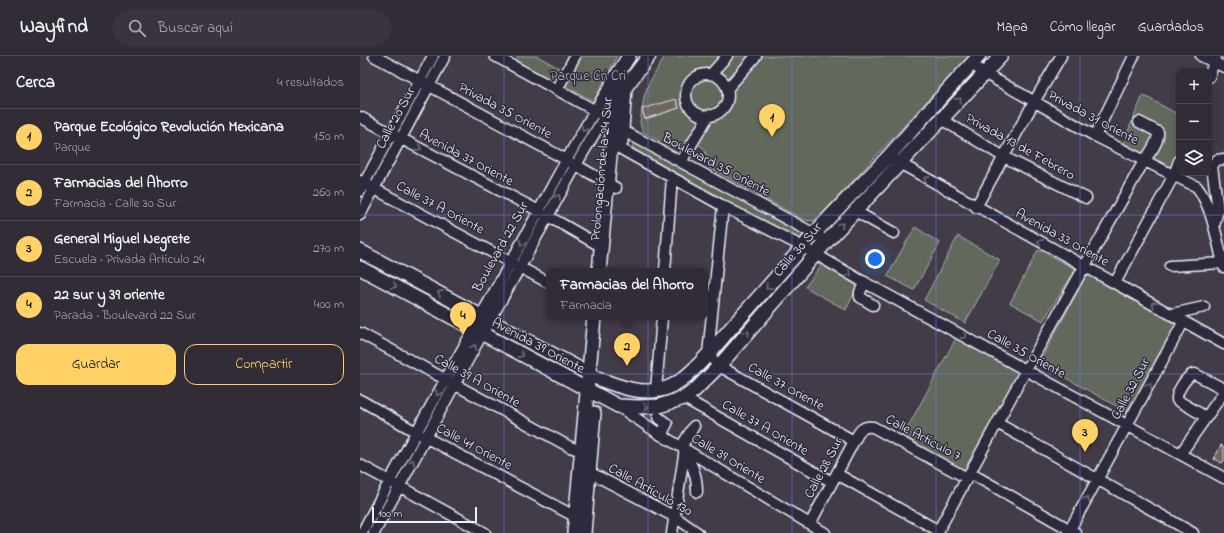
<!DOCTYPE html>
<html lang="es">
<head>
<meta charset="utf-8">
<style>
  body { margin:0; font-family:"Indie Flower",sans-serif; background:#3a343e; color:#f1f3f6 }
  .controls { position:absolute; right:12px; top:12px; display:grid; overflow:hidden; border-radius:8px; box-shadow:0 2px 10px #0003 }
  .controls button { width:36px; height:36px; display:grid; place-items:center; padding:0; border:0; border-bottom:1px solid #4d4851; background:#322c36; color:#f1f3f6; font:20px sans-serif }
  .scale { position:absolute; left:12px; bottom:10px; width:105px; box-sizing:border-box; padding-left:4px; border:2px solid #e8f1f8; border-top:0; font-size:11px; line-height:14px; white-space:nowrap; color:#e8f1f8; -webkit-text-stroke:3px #2f2a3d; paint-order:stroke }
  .you { position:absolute; left:515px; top:203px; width:14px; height:14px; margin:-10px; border:3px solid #fff; border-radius:50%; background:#1a73e8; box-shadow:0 0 0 6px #1a73e833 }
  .badge { display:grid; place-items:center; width:26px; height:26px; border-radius:50%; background:#ffd166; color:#111; font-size:13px; font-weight:700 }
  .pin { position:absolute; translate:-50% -33px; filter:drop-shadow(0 1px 2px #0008) }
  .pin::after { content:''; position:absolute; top:21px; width:14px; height:12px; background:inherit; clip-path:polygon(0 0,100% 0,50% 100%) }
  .popup { position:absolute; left:186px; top:212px; width:162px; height:52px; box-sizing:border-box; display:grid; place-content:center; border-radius:8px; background:#322c36; filter:drop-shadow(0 1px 3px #0005); font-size:13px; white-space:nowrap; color:#a8a7ad }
  .popup b { font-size:15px; color:#f1f3f6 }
  .popup::after { content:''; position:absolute; left:50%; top:100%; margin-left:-8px; border:8px solid transparent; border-top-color:#322c36 }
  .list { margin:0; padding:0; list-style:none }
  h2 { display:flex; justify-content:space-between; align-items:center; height:52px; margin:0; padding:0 16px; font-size:17px }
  h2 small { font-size:13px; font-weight:400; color:#a8a7ad }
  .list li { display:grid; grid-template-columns:26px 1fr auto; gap:12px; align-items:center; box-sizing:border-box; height:56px; padding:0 16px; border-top:1px solid #4d4851 }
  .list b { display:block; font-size:15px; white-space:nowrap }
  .list p { margin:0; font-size:13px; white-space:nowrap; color:#a8a7ad }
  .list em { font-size:13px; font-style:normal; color:#a8a7ad }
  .actions { display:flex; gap:8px; padding:12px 16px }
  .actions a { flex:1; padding:9px 0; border:1px solid #ffd166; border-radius:12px; text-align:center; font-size:14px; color:#ffd166 }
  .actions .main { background:#ffd166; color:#111 }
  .icon { flex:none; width:22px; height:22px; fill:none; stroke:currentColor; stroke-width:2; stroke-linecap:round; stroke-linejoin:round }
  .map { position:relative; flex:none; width:864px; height:477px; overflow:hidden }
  header { display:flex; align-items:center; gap:24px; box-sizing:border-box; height:56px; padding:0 20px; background:#322c36; border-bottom:1px solid #4d4851 }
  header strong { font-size:19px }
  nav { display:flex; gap:22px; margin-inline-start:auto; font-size:14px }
  .search { width:280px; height:36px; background:#3a343e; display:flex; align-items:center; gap:10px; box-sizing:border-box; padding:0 14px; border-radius:22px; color:#a8a7ad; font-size:15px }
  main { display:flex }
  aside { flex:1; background:#322c36 }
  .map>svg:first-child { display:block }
</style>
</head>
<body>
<header>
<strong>Wayfind</strong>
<div class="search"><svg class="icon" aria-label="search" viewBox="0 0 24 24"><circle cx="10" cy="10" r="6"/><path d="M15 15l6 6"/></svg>Buscar aquí</div>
<nav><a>Mapa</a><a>Cómo llegar</a><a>Guardados</a></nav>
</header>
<main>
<aside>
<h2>Cerca<small>4 resultados</small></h2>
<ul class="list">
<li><span class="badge">1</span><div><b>Parque Ecológico Revolución Mexicana</b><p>Parque</p></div><em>150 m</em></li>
<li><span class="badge">2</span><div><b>Farmacias del Ahorro</b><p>Farmacia · Calle 30 Sur</p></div><em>260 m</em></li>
<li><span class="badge">3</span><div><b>General Miguel Negrete</b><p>Escuela · Privada Artículo 24</p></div><em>270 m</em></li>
<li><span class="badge">4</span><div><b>22 sur y 39 oriente</b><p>Parada · Boulevard 22 Sur</p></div><em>400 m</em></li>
</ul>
<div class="actions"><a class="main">Guardar</a><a>Compartir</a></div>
</aside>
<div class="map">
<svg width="864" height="477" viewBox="0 0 864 477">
  <rect width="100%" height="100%" fill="#433b48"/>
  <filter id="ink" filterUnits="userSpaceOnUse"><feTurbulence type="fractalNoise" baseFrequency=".025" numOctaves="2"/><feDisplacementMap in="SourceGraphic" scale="8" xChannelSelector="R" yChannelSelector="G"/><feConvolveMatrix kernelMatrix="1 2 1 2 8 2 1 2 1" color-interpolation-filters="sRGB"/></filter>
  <g filter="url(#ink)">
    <path fill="#62695c" stroke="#a5adaa" d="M158,0H177L199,12L193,27L155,7Z
      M220,0H257L234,45L205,30Z
      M305,0H609L461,159L454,165L444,164L350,112C342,93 351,94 329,84L322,91H312L284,77L281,71L280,66L284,41L288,29Z
      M783,39L819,59V92L812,112L763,87Z
      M274,83L448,180L445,187L272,95Z
      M555,171L580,187L554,234L527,220Z
      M598,180L640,204L605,267L564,244Z
      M678,194L716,213L683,265L650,247Z
      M462,208L499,227L486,254L445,231Z
      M727,218L816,268L767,356L679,307Z
      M596,282L662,317L606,416L543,380Z"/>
    <path fill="#736360" stroke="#e8f1f8" d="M316,43L319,52L285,63L282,53Z
      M861,389L864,391V405L862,407L854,403Z"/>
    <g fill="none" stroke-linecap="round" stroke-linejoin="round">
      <g stroke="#e8f1f8" stroke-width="13">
        <path id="minor" d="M14,0L207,104L256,132
          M135,0L234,54L238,57
          M841,0L864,11
          M612,8L624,17L735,80L837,131C853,152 857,186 864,211
          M351,18L367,0
          M326 39a21 21 0 1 1 42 0a21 21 0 1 1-42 0Z
          M849,21L856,0
          M367,33L396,0
          M197,34L215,0
          M0,61L179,155L242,191
          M581,63L644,101L726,142
          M258,72L460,181
          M735,80L774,0
          M252,88L363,150L443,191L500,224L864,422
          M534,104L864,288
          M321,106L349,59
          M0,125L189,227
          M0,135L73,0
          M363,150L348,298L359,310L494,385
          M616,151L674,46L701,0
          M495,155L534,177
          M0,159L85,0
          M854,170L858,154L852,110L857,104L864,103
          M810,210L863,207
          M305,215L312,122
          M505,226L500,236V241L513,249
          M755,227L814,119L819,105
          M812,258L844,251
          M0,277L210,391L222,395
          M296,334L302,261
          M324,342L472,426
          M0,344L65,381L216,461L222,463
          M258,350L301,379L465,477
          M298,361L307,368L301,379
          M846,361L817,344C816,336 826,321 833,318H835L864,333
          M637,367L833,477
          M321,391L334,370
          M821,397L864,336
          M324,398C334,409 337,422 337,436
          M0,409L125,477
          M229,416L315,461L338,477
          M610,417L716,477
          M477,418L579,475
          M450,468L494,385C499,376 502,369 513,371L607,422
          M2,477C50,385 102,295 152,204C185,145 215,84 252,27
          M14,477L122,278L160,211L216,109L254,44
          M312,477L325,393
          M577,477L666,314L784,105C790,97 799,86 798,76L779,66
          M708,477L824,265"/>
      </g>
      <g stroke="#e8f1f8" stroke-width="16">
        <path id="major" d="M260,14L265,33L261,86
          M261,37L289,0
          M0,195L237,322C259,331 284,340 307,332C329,324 355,290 371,272C399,241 427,209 455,177C478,151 504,126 528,101C558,67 588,33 619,0
          M0,212L258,350L279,351L299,350L324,342L335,334L359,310L467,185L641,0
          M239,215L253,69L254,44L252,27L269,0
          M214,477L234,261
          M224,477L234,357"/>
      </g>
      <use href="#minor" stroke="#2f2a3d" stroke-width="10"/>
      <use href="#major" stroke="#2f2a3d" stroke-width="13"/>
    </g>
    <defs><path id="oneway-chevron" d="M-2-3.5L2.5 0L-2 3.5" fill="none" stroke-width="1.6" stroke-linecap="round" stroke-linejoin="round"/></defs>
    <g stroke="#70707e">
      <use href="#oneway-chevron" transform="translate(599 44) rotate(-47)"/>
      <use href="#oneway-chevron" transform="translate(224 73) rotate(118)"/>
      <use href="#oneway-chevron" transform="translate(59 92) rotate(28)"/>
      <use href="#oneway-chevron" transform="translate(566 123) rotate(-151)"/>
      <use href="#oneway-chevron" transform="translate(198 141) rotate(-61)"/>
      <use href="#oneway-chevron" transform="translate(481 169) rotate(-47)"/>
      <use href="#oneway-chevron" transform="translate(680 186) rotate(-151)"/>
      <use href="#oneway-chevron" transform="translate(162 187) rotate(119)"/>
      <use href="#oneway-chevron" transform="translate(489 218) rotate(30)"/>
      <use href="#oneway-chevron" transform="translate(34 230) rotate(28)"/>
      <use href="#oneway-chevron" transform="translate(408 231) rotate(132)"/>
      <use href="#oneway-chevron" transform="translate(80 237) rotate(-152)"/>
      <use href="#oneway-chevron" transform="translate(794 248) rotate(-152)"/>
      <use href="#oneway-chevron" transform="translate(387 277) rotate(-50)"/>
      <use href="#oneway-chevron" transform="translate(604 280) rotate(29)"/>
      <use href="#oneway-chevron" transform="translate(114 291) rotate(-62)"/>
      <use href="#oneway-chevron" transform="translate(161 299) rotate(28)"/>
      <use href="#oneway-chevron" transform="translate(789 329) rotate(-62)"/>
      <use href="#oneway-chevron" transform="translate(78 337) rotate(119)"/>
      <use href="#oneway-chevron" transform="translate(286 351) rotate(-3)"/>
      <use href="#oneway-chevron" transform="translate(52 406) rotate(-62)"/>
      <use href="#oneway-chevron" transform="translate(727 443) rotate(-61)"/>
    </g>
  </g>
  <path fill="none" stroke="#6487e3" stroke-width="1" stroke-opacity="0.55" d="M144,0V477M288,0V477M432,0V477M576,0V477M720,0V477M0,159H864M0,318H864"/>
  <g text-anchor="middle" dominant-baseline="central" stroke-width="3" stroke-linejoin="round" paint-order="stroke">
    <g font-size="14" fill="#acb4b2" stroke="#2f2a3d">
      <text x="228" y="20">Parque Cri Cri</text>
    </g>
    <g font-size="14" fill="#e8f1f8" stroke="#2f2a3d">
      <text transform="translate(145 55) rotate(28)">Privada 35 Oriente</text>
      <text transform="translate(36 62) rotate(-62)">Calle 20 Sur</text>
      <text transform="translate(733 62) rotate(28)">Privada 31 Oriente</text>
      <text transform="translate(660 91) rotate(29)">Privada 13 de Febrero</text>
      <text transform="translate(106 102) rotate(28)">Avenida 37 Oriente</text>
      <text transform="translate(356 109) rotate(28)">Boulevard 35 Oriente</text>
      <text transform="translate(242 113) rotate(-85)">Prolongación de la 24 Sur</text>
      <text transform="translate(80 152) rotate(28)">Calle 37 A Oriente</text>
      <text transform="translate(702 182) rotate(29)">Avenida 33 Oriente</text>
      <text transform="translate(141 191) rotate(-61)">Boulevard 22 Sur</text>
      <text transform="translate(438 194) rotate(-49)">Calle 30 Sur</text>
      <text transform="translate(178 290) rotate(28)">Avenida 39 Oriente</text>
      <text transform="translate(666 298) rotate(29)">Calle 35 Oriente</text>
      <text transform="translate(117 325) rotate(29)">Calle 39 A Oriente</text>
      <text transform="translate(426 331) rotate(29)">Calle 37 Oriente</text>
      <text transform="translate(771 333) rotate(-62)">Calle 32 Sur</text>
      <text transform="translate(405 372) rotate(30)">Calle 37 A Oriente</text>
      <text transform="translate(563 382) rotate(28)">Calle Artículo 7</text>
      <text transform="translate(114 391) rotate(28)">Calle 41 Oriente</text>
      <text transform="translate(368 403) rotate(31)">Calle 39 Oriente</text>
      <text transform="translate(464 412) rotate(-62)">Calle 28 Sur</text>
      <text transform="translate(290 434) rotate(29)">Calle Artículo 130</text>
    </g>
  </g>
</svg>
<div class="controls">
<button>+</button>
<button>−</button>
<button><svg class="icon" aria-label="layers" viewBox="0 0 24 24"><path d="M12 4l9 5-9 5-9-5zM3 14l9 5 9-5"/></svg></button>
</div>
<div class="scale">100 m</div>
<div class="you"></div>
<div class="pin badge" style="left:412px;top:81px">1</div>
<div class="pin badge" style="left:267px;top:310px">2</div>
<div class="popup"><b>Farmacias del Ahorro</b>Farmacia</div>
<div class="pin badge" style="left:725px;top:396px">3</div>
<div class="pin badge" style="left:103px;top:279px">4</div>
</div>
</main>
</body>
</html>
